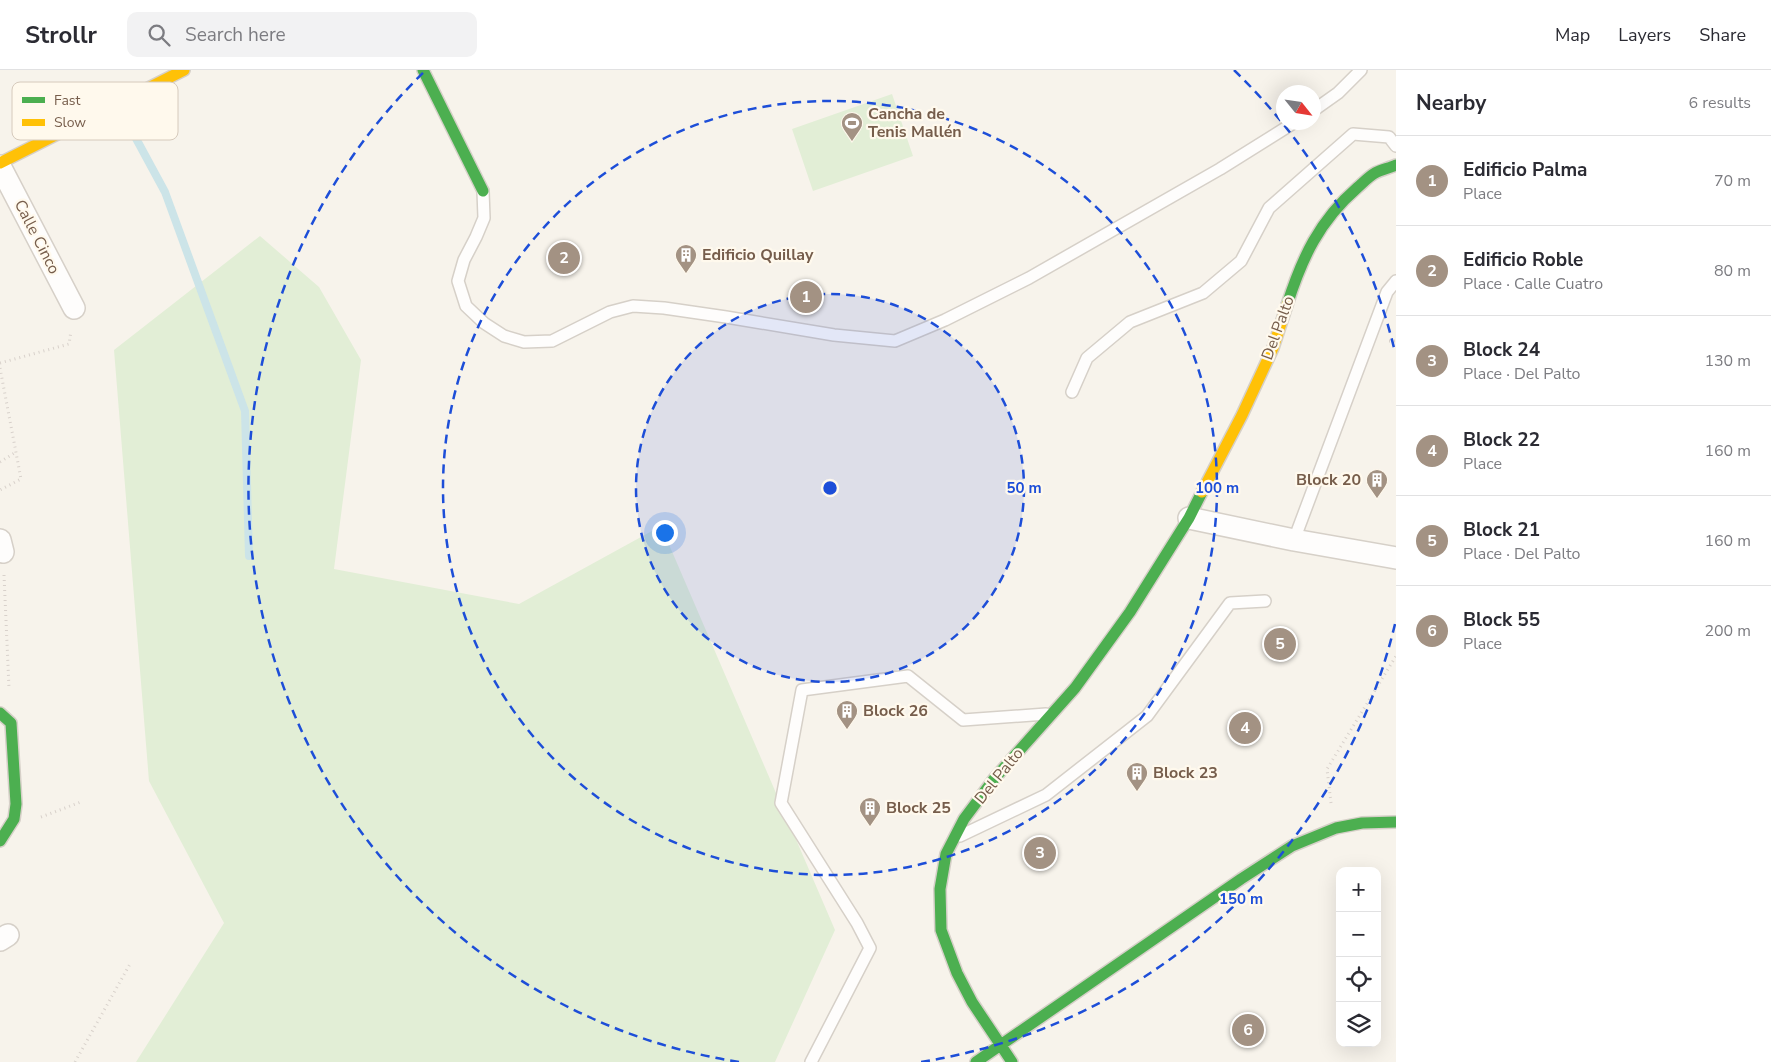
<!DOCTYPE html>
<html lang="en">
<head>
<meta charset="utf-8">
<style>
  body { margin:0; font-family:"Nunito Sans",sans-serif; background:#f2f2f3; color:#2b2b33 }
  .controls { position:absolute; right:15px; bottom:15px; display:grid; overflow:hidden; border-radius:10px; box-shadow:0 5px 20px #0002 }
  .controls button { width:45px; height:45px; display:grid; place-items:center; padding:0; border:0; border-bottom:1px solid #e1e1e2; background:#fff; color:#2b2b33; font:25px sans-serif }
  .compass { position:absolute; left:1276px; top:15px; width:45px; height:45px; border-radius:50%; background:#fff; box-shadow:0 5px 20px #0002; rotate:120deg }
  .you { position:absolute; left:664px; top:462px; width:18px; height:18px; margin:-12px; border:4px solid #fff; border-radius:50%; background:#1a73e8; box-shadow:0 0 0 8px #1a73e833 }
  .badge { display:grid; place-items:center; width:32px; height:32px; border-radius:50%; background:#a39283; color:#fff; font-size:16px; font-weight:700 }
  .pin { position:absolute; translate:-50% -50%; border:2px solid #fff; box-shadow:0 1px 5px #0006 }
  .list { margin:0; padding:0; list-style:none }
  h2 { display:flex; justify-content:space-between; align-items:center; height:65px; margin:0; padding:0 20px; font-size:21px }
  h2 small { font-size:16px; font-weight:400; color:#7c7c81 }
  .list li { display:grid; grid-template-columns:32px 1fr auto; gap:15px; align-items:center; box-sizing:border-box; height:90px; padding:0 20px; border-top:1px solid #e1e1e2 }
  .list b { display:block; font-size:19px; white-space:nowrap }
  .list p { margin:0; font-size:16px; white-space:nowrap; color:#7c7c81 }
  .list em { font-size:16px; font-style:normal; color:#7c7c81 }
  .icon { flex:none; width:28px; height:28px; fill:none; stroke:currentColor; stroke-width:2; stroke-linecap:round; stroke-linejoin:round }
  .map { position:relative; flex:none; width:1396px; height:992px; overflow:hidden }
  header { display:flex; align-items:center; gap:30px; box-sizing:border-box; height:70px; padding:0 25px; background:#fff; border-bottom:1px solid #e1e1e2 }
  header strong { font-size:24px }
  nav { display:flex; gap:28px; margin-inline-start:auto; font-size:18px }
  .search { width:350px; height:45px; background:#f2f2f3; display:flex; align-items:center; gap:12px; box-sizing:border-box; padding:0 18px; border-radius:10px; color:#7c7c81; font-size:19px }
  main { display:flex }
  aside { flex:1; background:#fff }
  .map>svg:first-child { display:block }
</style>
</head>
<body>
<header>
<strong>Strollr</strong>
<div class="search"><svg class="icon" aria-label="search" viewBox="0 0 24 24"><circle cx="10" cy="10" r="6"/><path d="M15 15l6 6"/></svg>Search here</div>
<nav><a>Map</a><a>Layers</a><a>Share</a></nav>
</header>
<main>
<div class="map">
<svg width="1396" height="992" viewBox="0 0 1396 992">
  <rect width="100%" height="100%" fill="#f7f3eb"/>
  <path fill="#e2eed6" d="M892,24L913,86L813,121L792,59Z
    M260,166L319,217L361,290L334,499L519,534L661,456L835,860L775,992H136L224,853L149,711L114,280Z"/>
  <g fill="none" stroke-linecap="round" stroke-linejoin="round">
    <path stroke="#cce4e8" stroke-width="8" d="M126,50L165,122L245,341L249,486"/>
    <g stroke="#d6d0c8" stroke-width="14">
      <path id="lane" d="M1314,40L1338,23L1361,0
        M483,121L484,148L476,167L464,190L458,211L466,236L484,253L504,266L524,272L552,271L610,242L633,236L664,238L726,247L834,265L895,271L945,250L1029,208L1220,99L1295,52
        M1072,322L1087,288L1130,252L1203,223L1241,191L1269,138L1353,64L1389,67L1396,76
        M1294,470L1387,222L1396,211
        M960,766L1046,725L1147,646L1230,533L1265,531
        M811,992L870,878L857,853L781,733L802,620L908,606L963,650L1046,644"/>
    </g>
    <g stroke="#d6d0c8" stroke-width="24">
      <path id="street" d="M0,96L74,238
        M1189,448L1294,470L1396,488
        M0,470L3,482
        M0,870L8,865"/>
    </g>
    <g stroke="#d6d0c8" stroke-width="14">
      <path id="fast" d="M423,0L483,121
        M1287,235C1302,188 1319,151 1357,118C1363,113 1368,107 1375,103C1381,100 1389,98 1396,95
        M0,643L11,653L16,734L14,749L0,771
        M976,992L1241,809L1292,776L1336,758L1362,753L1396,752
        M1012,992L972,932L957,903L941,860L940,819L946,784L964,749L994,709L1075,618L1130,542L1189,448L1202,422"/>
    </g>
    <g stroke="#d6d0c8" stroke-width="14">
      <path id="slow" d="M0,93L184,0
        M1202,422L1242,345L1273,278L1287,235"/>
    </g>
    <path stroke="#d8d1cb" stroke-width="3" stroke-dasharray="1 4" stroke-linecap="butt" d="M1389,271H1396
      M0,293L69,274L71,261
      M0,298L21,409L0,420
      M0,392L16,382
      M4,505L9,618
      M1331,733L1327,699L1396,586
      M41,747L81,732
      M75,992L130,894"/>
    <use href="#lane" stroke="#fefdfc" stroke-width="11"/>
    <use href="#street" stroke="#fefdfc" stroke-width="21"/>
    <use href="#fast" stroke="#4caf50" stroke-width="11"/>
    <use href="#slow" stroke="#ffc107" stroke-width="11"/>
  </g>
  <circle cx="830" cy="418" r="194" fill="#1d4ed8" fill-opacity=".12"/>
  <g fill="none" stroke="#1d4ed8" stroke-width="2.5" stroke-dasharray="9 6">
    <circle cx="830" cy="418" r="194"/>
    <circle cx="830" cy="418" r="387"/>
    <path d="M1395 554A581 581 0 0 1 921 992M739 992A581 581 0 0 1 426 0M1234 0A581 581 0 0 1 1395 282"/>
  </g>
  <defs>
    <g id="stadium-pin" transform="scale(1.125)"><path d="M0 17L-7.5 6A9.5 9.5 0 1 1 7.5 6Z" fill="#a39283" stroke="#fff9ed"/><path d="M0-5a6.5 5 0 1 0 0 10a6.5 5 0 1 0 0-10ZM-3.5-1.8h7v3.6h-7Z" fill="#fff"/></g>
    <g id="building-pin" transform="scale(1.125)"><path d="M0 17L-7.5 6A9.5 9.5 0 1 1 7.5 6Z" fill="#a39283" stroke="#fff9ed"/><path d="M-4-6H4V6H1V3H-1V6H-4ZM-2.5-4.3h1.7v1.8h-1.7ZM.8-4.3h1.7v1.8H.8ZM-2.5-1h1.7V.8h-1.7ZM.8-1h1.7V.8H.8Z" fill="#fff"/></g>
  </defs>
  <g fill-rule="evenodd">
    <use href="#stadium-pin" x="852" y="53"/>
    <use href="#building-pin" x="686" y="185"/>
    <use href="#building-pin" x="1377" y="410"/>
    <use href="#building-pin" x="847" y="641"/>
    <use href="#building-pin" x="1137" y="703"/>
    <use href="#building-pin" x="870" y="738"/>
  </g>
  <g text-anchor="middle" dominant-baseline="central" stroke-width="4.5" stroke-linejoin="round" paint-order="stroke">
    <g font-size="16" font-weight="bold" fill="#765d4b" stroke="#fff9ed" text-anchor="start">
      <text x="868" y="44">Cancha de<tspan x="868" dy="18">Tenis Mallén</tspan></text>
      <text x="702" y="185">Edificio Quillay</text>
      <text x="1361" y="410" text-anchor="end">Block 20</text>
      <text x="863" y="641">Block 26</text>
      <text x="1153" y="703">Block 23</text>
      <text x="886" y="738">Block 25</text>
    </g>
    <g font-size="16" fill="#765d4b" stroke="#fff9ed">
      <text transform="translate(37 167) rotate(63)">Calle Cinco</text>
      <text transform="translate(1278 258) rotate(-70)">Del Palto</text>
      <text transform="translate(999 706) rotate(-51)">Del Palto</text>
    </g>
  </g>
  <rect x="12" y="12" width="166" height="58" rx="8" fill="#fff9ed" stroke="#d6cabc" stroke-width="1"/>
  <rect x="22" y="27" width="23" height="6" fill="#4caf50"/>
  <rect x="22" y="49" width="23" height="7" fill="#ffc107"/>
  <g font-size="14" fill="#765d4b">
    <text x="54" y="35">Fast</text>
    <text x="54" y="57">Slow</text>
  </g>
  <circle cx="830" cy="418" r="8" fill="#1d4ed8" stroke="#fff9ed" stroke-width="2.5"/>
  <g font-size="15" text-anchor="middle" font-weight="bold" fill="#1d4ed8" stroke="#fff9ed" stroke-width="4.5" stroke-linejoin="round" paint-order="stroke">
    <text x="1024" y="423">50 m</text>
    <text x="1217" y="423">100 m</text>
    <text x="1241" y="834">150 m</text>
  </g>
</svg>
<div class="controls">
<button>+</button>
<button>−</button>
<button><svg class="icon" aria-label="locate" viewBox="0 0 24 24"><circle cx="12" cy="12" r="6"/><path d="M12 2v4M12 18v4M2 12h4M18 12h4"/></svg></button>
<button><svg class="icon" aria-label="layers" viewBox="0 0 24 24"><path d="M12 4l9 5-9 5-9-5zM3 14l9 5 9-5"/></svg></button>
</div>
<svg class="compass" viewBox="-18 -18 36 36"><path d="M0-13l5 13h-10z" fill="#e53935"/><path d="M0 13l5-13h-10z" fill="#7c7c81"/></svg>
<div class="you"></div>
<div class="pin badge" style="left:806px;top:227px">1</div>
<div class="pin badge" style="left:564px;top:188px">2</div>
<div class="pin badge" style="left:1040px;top:783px">3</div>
<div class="pin badge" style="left:1245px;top:658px">4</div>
<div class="pin badge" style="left:1280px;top:574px">5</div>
<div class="pin badge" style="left:1248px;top:960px">6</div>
</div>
<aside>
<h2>Nearby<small>6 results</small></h2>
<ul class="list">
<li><span class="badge">1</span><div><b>Edificio Palma</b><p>Place</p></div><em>70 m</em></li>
<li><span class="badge">2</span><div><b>Edificio Roble</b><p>Place · Calle Cuatro</p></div><em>80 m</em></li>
<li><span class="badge">3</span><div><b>Block 24</b><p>Place · Del Palto</p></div><em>130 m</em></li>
<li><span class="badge">4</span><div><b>Block 22</b><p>Place</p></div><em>160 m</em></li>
<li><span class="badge">5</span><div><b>Block 21</b><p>Place · Del Palto</p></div><em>160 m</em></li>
<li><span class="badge">6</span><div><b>Block 55</b><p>Place</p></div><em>200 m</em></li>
</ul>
</aside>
</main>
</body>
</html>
